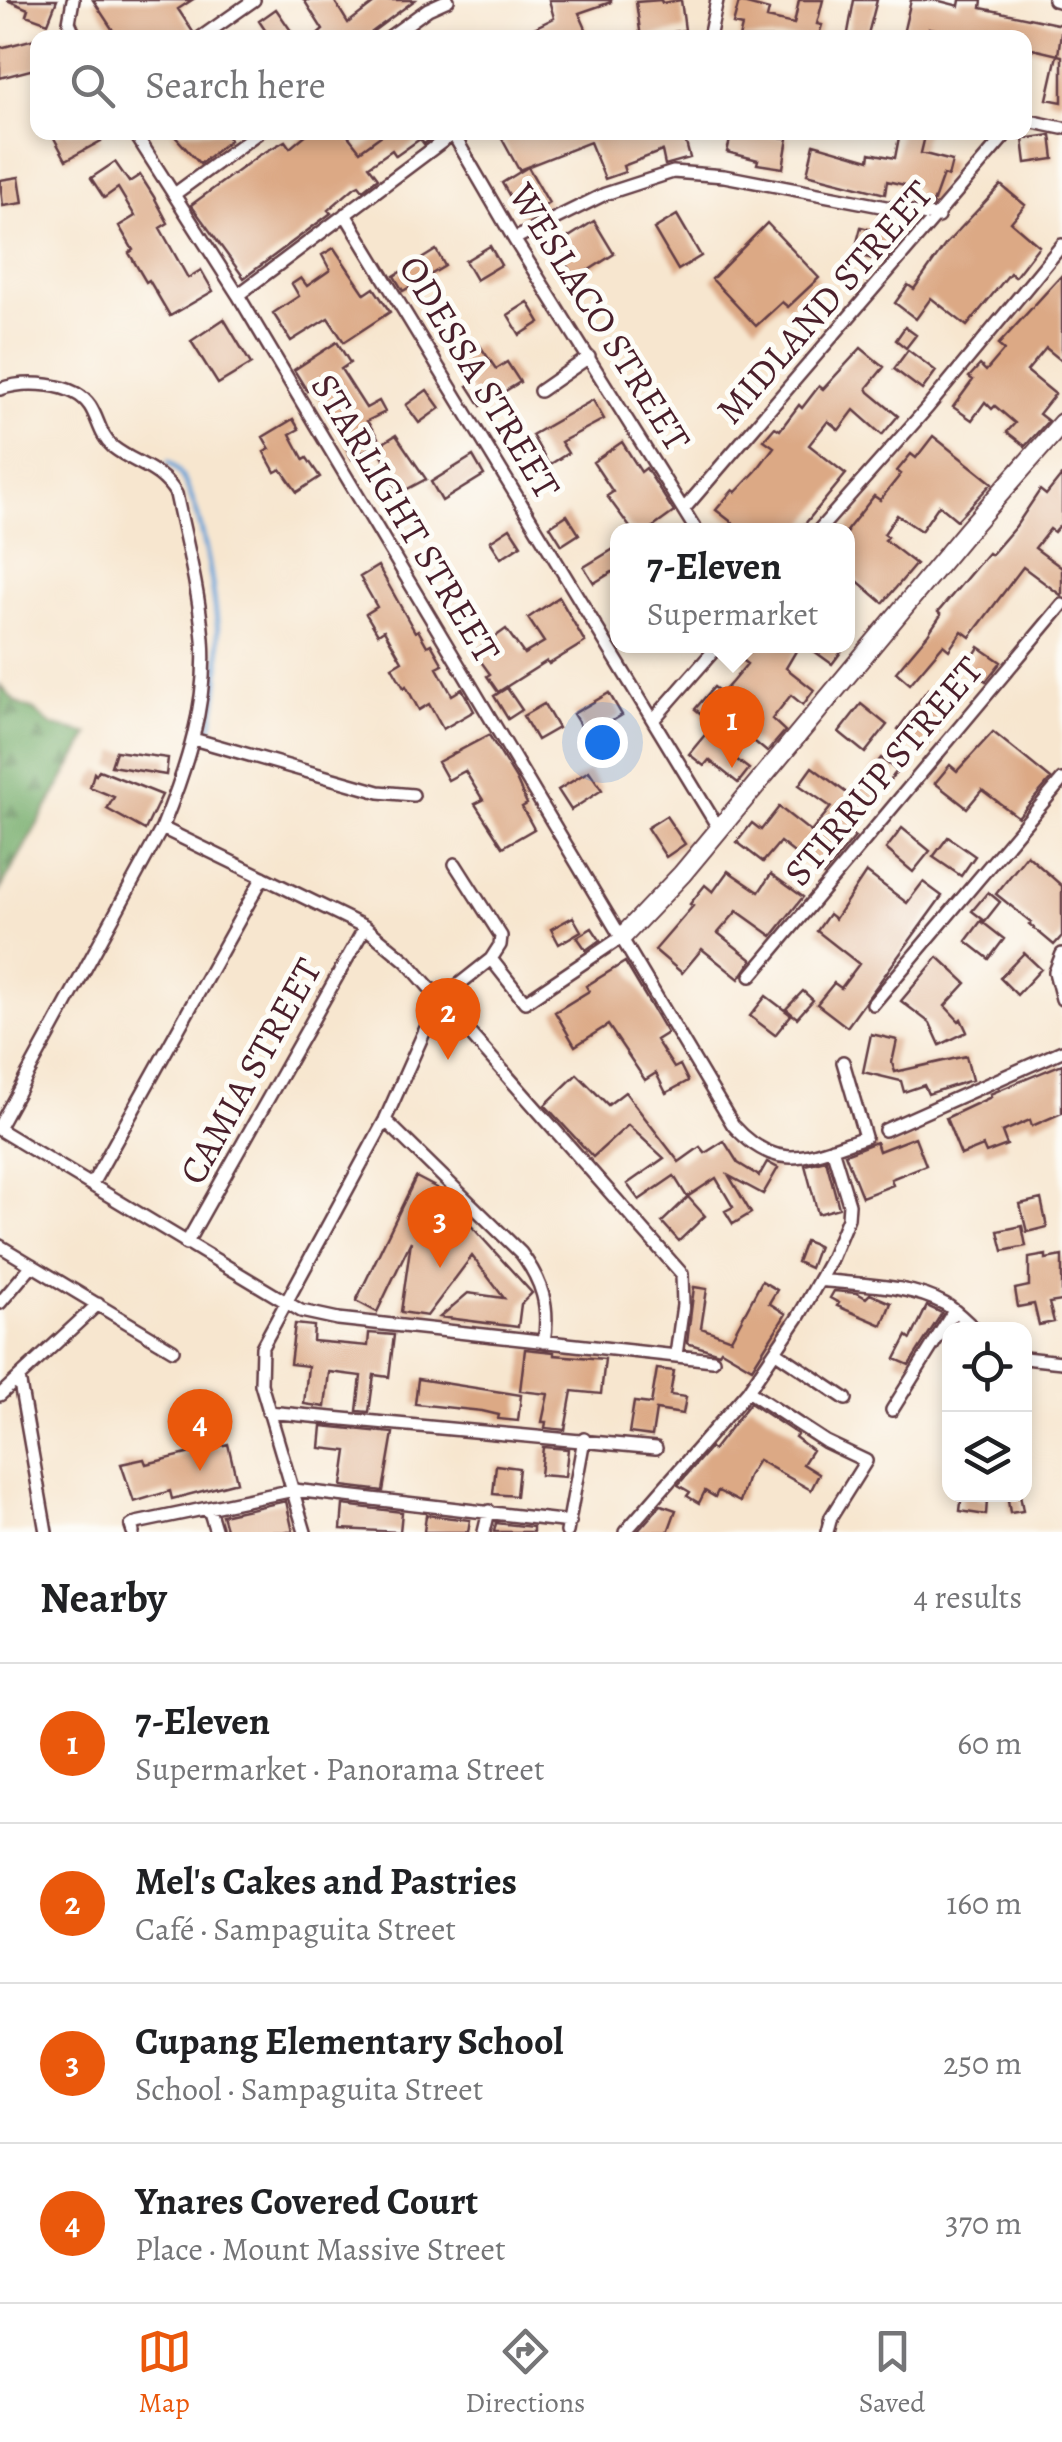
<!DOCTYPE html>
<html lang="en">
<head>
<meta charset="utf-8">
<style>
  body { margin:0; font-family:Alegreya,serif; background:#f2f2f2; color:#202124 }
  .controls { position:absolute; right:30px; bottom:30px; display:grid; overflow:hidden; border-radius:20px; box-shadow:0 5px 15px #0003 }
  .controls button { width:90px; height:90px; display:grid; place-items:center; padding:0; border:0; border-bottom:2px solid #e0e0e0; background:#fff; color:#202124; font:50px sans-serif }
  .you { position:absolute; left:602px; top:742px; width:35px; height:35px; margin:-25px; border:8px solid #fff; border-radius:50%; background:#1a73e8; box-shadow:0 0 0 15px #1a73e833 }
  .badge { display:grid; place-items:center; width:65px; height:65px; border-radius:50%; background:#ea580c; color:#fff; font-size:32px; font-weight:700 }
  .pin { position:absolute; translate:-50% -82px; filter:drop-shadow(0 2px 5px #0008) }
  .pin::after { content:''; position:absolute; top:52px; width:35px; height:30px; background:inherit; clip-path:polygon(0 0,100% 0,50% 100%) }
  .popup { position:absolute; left:610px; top:523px; width:245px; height:130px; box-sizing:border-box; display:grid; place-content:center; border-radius:20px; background:#fff; filter:drop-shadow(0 2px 8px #0005); font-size:32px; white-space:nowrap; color:#757577 }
  .popup b { font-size:38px; color:#202124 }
  .popup::after { content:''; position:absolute; left:50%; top:100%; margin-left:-20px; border:20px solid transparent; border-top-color:#fff }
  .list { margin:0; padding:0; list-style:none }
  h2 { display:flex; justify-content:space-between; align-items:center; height:130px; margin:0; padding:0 40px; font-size:42px }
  h2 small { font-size:32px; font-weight:400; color:#757577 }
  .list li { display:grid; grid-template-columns:65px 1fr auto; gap:30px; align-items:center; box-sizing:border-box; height:160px; padding:0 40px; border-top:2px solid #e0e0e0 }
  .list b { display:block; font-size:38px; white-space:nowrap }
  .list p { margin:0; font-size:32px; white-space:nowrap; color:#757577 }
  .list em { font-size:32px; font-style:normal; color:#757577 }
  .icon { flex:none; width:55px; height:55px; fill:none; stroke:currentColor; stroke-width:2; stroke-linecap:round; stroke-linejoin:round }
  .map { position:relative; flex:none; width:1062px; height:1532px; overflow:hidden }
  .search { position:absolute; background:#fff; box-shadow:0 5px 15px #0003; left:30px; right:30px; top:30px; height:110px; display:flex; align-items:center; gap:25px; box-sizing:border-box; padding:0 35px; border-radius:20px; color:#757577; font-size:38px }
  .sheet { height:770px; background:#fff }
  nav { display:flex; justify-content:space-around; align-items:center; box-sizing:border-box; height:140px; border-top:2px solid #e0e0e0; background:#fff; font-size:28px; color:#757577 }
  nav a { display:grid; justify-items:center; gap:5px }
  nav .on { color:#ea580c }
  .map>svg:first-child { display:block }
</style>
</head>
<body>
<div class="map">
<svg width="1062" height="1532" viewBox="0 0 1062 1532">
  <defs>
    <pattern id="forest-firs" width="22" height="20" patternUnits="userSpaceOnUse" patternTransform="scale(2.5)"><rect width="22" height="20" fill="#74ac6b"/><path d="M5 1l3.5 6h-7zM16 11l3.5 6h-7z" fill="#618b58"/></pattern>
  </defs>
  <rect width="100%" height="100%" fill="#fdfcf7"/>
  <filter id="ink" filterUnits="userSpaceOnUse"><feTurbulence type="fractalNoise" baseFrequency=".01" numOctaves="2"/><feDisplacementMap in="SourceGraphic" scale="20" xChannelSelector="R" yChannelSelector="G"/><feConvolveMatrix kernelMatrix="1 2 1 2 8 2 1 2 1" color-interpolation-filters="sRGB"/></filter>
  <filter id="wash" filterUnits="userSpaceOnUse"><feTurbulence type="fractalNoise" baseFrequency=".0048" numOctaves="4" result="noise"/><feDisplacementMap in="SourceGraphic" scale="40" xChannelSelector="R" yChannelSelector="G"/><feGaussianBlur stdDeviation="2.25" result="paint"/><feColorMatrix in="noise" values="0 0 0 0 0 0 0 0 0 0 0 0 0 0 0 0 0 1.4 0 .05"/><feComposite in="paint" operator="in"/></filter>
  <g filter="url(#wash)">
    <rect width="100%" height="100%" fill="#f7e6cf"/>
    <path fill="url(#forest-firs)" stroke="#5f664b" stroke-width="2.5" d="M0,685L16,703L34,710L51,725L89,734L0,890Z"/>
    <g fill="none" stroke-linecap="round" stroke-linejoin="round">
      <path stroke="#66a1d6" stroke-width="5" d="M169,462C202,484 217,607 219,648C220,677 215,706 210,734"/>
    </g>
    <g id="blocks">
      <path fill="#dca985" d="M7,0H57L48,23L26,15L28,9Z
        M93,0H192L178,9L193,32L185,38H118Z
        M304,0H334L348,23L378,0H415L364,38H314L323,30Z
        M549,0H611V2L579,13L590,38H536L532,29L554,18Z
        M661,0L662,3L681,0L685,30L641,38L636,2Z
        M799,0H823L817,24L822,25L818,38H739L742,26L733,24L739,2L769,10L767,18L794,24Z
        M854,0H877L867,38H847Z
        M911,0H936L959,6L960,0H982L981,8L1062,25L1058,55L1024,47V38H981L929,28L928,38H902Z
        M276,9L296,38H254L265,30L259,21Z
        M38,38V68L0,78V48Z
        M1057,55L1062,56V102L1047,99Z
        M63,132H97L101,141L66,160L54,138Z
        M171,132H225L230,140L200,164Z
        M309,132H345L360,151L386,132H439L424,144L420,139L396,156L392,150L369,166L378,178L363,190L359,185L355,187L328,210L331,213L244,278L191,205L258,156L285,141L290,148Z
        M513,132H683L690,158L665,165L662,151L623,166L625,172L605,179L590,142L519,170L502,139Z
        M732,132L788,138L783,168L757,164L758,160L727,152Z
        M900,132H926L921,153L952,161L948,177L943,175L932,206L914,201L918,188L887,181L885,194L807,174L814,144L869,160L870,153L895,158Z
        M1051,135L1054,159L1026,163L1023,139Z
        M115,162L129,182L140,175L154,197L168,223L160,228L188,278L201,270L213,291L170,316L149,280L146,282L129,253L133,250L119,226L135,216L118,188L104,198L91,178Z
        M528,167L549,203L523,219L502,183Z
        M19,177L23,203L3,206L0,180Z
        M1001,185L1025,205L1011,222L1039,246L1015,277L1010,273L967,326L931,298L916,319L895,303L908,285L914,289L945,245Z
        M677,215L701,256L678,270L654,229Z
        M594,221L614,254L575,279L555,246Z
        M767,223L819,278L788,307L782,302L756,326L712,279Z
        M861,227L891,235L898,230L904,239L884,262L854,254Z
        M490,246L501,265L476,280L465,261Z
        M334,248L365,294L374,288L390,312L344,342L328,318L291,341L273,313L299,296L292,284L301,278L307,286L330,270L322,255Z
        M436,250L445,266L403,291L394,276Z
        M1062,275V361L1046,348L1027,371L1055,394L1039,414L1048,421L1025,446L1007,432L1015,423L995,406L992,409L985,402L972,420L953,407L973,380L969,377L980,365L986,371L1004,350L998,345Z
        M528,302L540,322L520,335L508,315Z
        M224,319L251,364L218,384L191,341Z
        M905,327L916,335L906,348L896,340Z
        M337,342L350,363L341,369L366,408L379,401L385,412L367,421L380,441L352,459L326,409L312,388L307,391L294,370Z
        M478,343L496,369L507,362L520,382L481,406L468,386L473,383L456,359Z
        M861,348L884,367L867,388L869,392L898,416L882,435L854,410L839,430L828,421L809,445L846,474L800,530H742L716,510L733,490L736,492L756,471L774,447L764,440L775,427L780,430L799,405L802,408L819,386L823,389Z
        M908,350L936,371L922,390L894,369Z
        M427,390L440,408L419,423L406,405Z
        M593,400L604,419L561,442L568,453L549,465L532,435Z
        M293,419L299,429L290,434L304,460L307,458L320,477L297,492L281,469L275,472L264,452L270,449L263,437Z
        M396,435L426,479L398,494L392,483L397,479L377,447Z
        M933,436L992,483L957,520L939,505L921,531L897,515L884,534L888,537L885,540L916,564L883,603L847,572V530L874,496L880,500L901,474L897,471L911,454L916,458Z
        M622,442L641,472L646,468L674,512L649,530H632L607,496L613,492L593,462Z
        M473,456L484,475L442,501L431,482Z
        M1062,475V523L1054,532L1050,529L1035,548L1062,568V596L1023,567L970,637L962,631L949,650L943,645L910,684L896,672L928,634L941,615L938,612L988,553L991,555L1016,526L1040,490L1046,495Z
        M567,515L579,534L562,545L550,526Z
        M510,528L521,545L501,558L490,541Z
        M617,547V569L594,583L584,567Z
        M378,566L415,632L418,630L427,646L431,644L443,665L437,668L452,695L462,689L474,711L443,729L429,704L419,710L406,686L404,688L392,667L402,661L384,630L378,634L366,614L377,607L360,577Z
        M559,597L585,642L549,664L547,661L498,692L487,676L490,674L474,652L506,629L524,654L544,642L528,618Z
        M749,646H799L786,668L814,690L803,705L791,695L772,719L785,731L767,752L737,727L720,747L749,769L738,783L709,760L704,766L689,754L714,724L695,709L714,687L722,693L732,682L747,664L739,658Z
        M807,646H831L841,652L832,664Z
        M979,647L1001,662L986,681L966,668Z
        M507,688L522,710L508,719L494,696Z
        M928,689L950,707L934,726L938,729L924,748L898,729Z
        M609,693L622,715L587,736L573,714Z
        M544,704L558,728L537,740L523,716Z
        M861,704L887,725L865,753L839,732Z
        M993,732L1051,779L1018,817L982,790L967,808L935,783L950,765L957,771Z
        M489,735L516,779L527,804L522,807L534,829L503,847L475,804L483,800L465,771L448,780L438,762Z
        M116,751L168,758L166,775L111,766Z
        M881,758L897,771L848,832L855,837L823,875L780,842L763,862L737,842L752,823L761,830L779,807L811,832L831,807L799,785L812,767L852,797Z
        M99,770L162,795L145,830L107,809L114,797L90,787L94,773L96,775Z
        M589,771L602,790L571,810L558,790Z
        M666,816L685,844L666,857L647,828Z
        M902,828L930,851L913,872L886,849Z
        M948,837L975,856L961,876L933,857Z
        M1027,855L1062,886V936L1054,945L1029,924L1031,922L996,894Z
        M728,871L759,892L771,874L803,897L772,936L737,911L718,933L752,960L739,979L702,949L682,973L655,950L693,906L690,904L705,885L713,892Z
        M866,872L907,903L923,882L942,896L847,1027L817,1004L834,983L841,988L859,964L817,931L829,914L835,919Z
        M988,892L1000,902L985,921L972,911Z
        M573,917L581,931L559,944L551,929Z
        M981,921L1004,939L989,959L966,941Z
        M592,928L600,940L586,950L577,937Z
        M1024,953L1041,969L1017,995L1000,978Z
        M938,957L966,983L945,1006L959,1021L961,1019L967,1032L940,1045L930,1023L901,1001Z
        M625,962L667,1033L656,1040L674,1068L680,1065L688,1081L666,1093L656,1073L645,1080L608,1025L575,1046L555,1012L589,991L586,986Z
        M803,991L813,1000L797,1018L786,1009Z
        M766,996L791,1015L775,1035L750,1016Z
        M871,1034L897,1040L892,1063L895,1072L966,1056L972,1080L928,1094L924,1085L904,1092L901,1081L863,1072Z
        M1062,1064V1113L1032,1126L1030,1120L1002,1132L1007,1145L986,1153L983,1146L961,1155L946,1118L991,1097L990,1094Z
        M577,1074L608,1105L625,1092L679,1162L700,1147L705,1153L724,1141L738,1163L759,1176L767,1162L778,1168L763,1194L729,1176L751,1213L733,1224L725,1211L733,1207L716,1178L687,1197L674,1176L639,1200L627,1184L664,1158L628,1125L593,1157L545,1105Z
        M915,1137L926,1165L891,1179L893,1185L862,1197L845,1154L876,1142L879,1151Z
        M826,1160L839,1208L818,1214L805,1165Z
        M416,1177L437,1188L532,1293L521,1304L518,1327L440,1317L468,1293L504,1298L472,1256L427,1316L401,1312L411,1241L377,1312L356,1301Z
        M688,1197L705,1216L679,1241L662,1222Z
        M1041,1199L1047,1227L1027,1232L1020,1204Z
        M1022,1226L1026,1246L1003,1251L998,1231Z
        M805,1241L818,1246L810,1268L797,1262Z
        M1046,1255V1259L1062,1256V1301L1049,1303L1054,1322L1039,1325L1034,1304L1018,1307L1015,1289L1029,1286V1258Z
        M762,1281L777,1290L769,1303L786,1314L752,1368L721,1350L719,1353L687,1343L694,1287L707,1289L701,1328L731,1339Z
        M834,1291L857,1293L866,1298L870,1294L891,1303L882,1325L837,1306L839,1303L830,1298Z
        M927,1306L942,1313L909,1365L895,1359L907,1336L911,1339Z
        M295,1324L314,1326L313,1341L368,1346L369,1333L394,1335L389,1377L374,1375L369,1412L357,1411L361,1376L329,1372L325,1407L304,1404L308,1366L290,1364Z
        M525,1349L554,1352V1355L605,1359L601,1394L572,1391L565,1430L545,1428L546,1422H542L548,1394L520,1391Z
        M657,1369L674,1371L670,1395L686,1397L683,1414L656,1410L652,1436L629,1433L634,1402L651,1404Z
        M418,1379L521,1395L518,1421L498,1419L499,1415L482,1411L415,1404Z
        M750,1403L797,1434L795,1437L812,1450L803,1464L819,1474L811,1490L758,1460L748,1476L740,1502L718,1491L715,1497L705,1491L699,1503L687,1496L690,1492L678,1485L710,1448L713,1450Z
        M322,1426L393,1433L383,1491L342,1486L347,1451L320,1448Z
        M228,1444L237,1482L172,1499L170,1491L134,1502L121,1464L144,1459L146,1464Z
        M543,1447L568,1449L565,1477L540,1475Z
        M496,1465L519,1468L516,1496L493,1494Z
        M962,1494H976V1498L987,1500L986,1515L960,1511Z
        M1007,1494H1020L1023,1511L1010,1513Z
        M286,1501L293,1532H227L222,1515Z
        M343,1505L402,1512L400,1532L341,1529Z
        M661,1505L676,1510L668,1532H637Z
        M426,1515L470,1520L468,1532H424Z
        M496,1523L533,1527V1532H494Z"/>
    </g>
  </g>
  <g filter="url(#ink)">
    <use href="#blocks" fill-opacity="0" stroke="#643d44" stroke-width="2.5"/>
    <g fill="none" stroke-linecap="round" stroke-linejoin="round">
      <g stroke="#643d44" stroke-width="16">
        <path id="street" d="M73,0L69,22L76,38
          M1054,0L1062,2
          M200,38L254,0
          M388,38L428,9L448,0
          M709,38L717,0
          M1024,120L1062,128
          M134,132L238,295L733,1125C778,1175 808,1156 865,1137L843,1062
          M453,134L514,239L696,530
          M176,193L259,132
          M345,214L719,829
          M514,239L605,194L673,172L724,176L938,217
          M238,295L455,132
          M0,389C25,380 74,382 90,406C99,420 100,436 113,447C136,465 160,467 176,494C186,541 199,591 203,639C208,704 186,769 162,828L0,1125
          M540,391L589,357
          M684,509L1008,132
          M819,530L928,407L1062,245
          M654,719L718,646
          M193,739L379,792L413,795
          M162,828L365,927L406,961L682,1274L683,1305L676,1355
          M1062,954L1055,972L1062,999
          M491,959L525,1002L623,936
          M751,976L1062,605
          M873,1004L1062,780
          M385,1120L521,1253C542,1281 550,1306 544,1342
          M0,1130L301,1311L338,1319L713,1360
          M885,1130L1062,1051
          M92,1184L263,877
          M186,1244L365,927
          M0,1246L173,1350
          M819,1280C859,1285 909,1284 945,1304C956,1310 966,1321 976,1330
          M0,1303L32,1265
          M776,1352L846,1399
          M1024,1358L1062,1362
          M19,1378L46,1532
          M748,1391L826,1442L866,1461L831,1517L827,1532
          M0,1395L98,1304
          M892,1410L954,1311
          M268,1412L656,1448
          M209,1509L216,1532
          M133,1532L131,1526L136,1523L294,1490L570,1522
          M305,1532L261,1384L262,1347L385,1120L438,1001L491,959L500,945L501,936L455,864
          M484,1532L489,1511
          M567,1532L584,1439
          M625,1532L748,1391L799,1316L831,1259L848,1218L849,1204L832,1148"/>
      </g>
      <g stroke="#643d44" stroke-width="22">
        <path id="secondary" d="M623,936L682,874L967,531L1062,423"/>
      </g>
      <use href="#street" stroke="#fff" stroke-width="11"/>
      <use href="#secondary" stroke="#fff" stroke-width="18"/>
    </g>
  </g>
  <g text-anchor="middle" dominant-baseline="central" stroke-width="10" stroke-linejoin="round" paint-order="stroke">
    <g font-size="38" fill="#4a1f2b" stroke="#fdfcf7">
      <text transform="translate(824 302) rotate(-49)">MIDLAND STREET</text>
      <text transform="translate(600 317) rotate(58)">WESLACO STREET</text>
      <text transform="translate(480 377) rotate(59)">ODESSA STREET</text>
      <text transform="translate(406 518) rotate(59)">STARLIGHT STREET</text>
      <text transform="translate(883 771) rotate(-50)">STIRRUP STREET</text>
      <text transform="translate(250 1071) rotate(-61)">CAMIA STREET</text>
    </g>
  </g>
</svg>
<div class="controls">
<button><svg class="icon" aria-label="locate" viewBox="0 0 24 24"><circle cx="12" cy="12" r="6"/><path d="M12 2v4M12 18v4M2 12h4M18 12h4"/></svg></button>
<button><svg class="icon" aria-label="layers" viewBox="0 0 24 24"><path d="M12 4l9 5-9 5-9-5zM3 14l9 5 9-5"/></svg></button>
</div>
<div class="you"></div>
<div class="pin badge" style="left:732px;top:768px">1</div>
<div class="popup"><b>7-Eleven</b>Supermarket</div>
<div class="pin badge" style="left:448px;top:1060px">2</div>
<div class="pin badge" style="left:440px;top:1268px">3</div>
<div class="pin badge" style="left:200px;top:1471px">4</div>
<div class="search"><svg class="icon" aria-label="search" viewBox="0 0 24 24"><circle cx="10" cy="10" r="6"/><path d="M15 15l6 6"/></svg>Search here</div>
</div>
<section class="sheet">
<h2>Nearby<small>4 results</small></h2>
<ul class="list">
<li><span class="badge">1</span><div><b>7-Eleven</b><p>Supermarket · Panorama Street</p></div><em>60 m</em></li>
<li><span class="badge">2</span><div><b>Mel's Cakes and Pastries</b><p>Café · Sampaguita Street</p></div><em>160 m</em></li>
<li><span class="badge">3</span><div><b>Cupang Elementary School</b><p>School · Sampaguita Street</p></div><em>250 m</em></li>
<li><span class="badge">4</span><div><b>Ynares Covered Court</b><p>Place · Mount Massive Street</p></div><em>370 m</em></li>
</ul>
</section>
<nav>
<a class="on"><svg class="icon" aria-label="map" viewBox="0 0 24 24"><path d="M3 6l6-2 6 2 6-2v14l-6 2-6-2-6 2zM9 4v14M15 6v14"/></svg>Map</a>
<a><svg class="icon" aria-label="directions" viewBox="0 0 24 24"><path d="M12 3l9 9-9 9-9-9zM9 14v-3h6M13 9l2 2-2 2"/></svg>Directions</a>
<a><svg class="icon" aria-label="saved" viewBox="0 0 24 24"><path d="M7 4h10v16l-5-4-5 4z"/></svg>Saved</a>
</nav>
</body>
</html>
